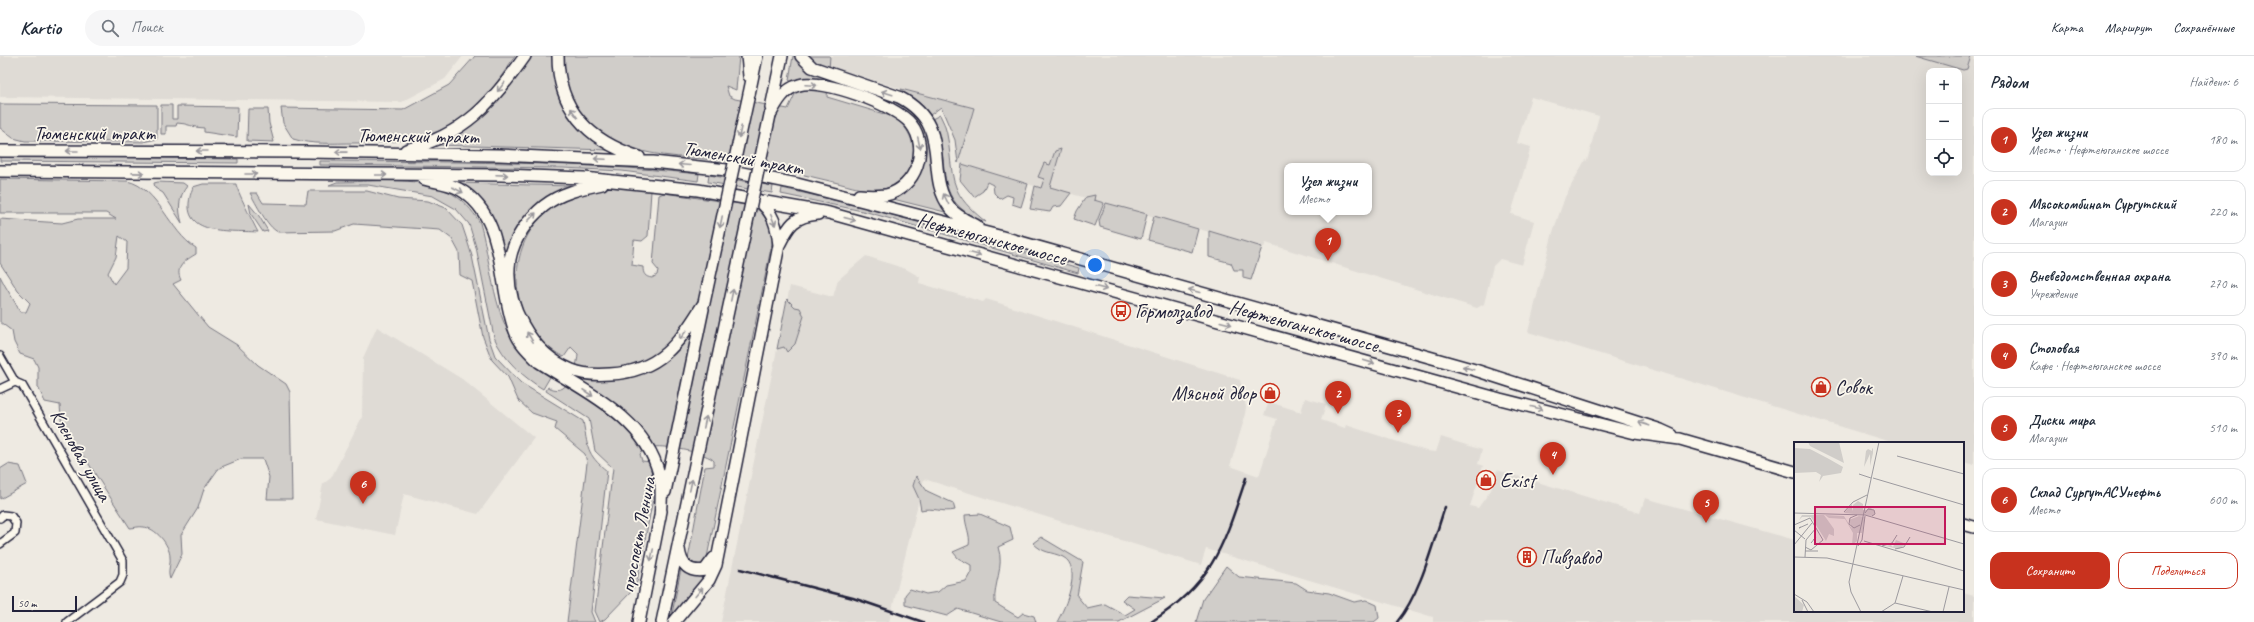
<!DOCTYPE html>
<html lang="ru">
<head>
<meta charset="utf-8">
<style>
  body { margin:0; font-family:Caveat,sans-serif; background:#f6f6f7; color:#1f2937 }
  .controls { position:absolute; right:12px; top:12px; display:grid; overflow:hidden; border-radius:8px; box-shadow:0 4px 16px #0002 }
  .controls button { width:36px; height:36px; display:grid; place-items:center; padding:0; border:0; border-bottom:1px solid #e0e1e3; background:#fff; color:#1f2937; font:20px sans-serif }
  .scale { position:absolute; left:12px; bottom:10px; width:65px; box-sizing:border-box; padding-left:4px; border:2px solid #22223b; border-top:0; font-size:11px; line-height:14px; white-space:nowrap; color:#22223b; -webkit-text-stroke:3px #fbf7ec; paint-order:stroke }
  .you { position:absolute; left:1095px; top:209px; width:14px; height:14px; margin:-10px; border:3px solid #fff; border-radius:50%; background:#1a73e8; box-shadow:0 0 0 6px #1a73e833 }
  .badge { display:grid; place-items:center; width:26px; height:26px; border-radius:50%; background:#c8321e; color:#fff; font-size:13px; font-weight:700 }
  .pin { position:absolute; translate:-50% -33px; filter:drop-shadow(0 1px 2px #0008) }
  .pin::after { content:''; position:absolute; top:21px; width:14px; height:12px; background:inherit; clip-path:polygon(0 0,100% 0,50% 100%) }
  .popup { position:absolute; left:1284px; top:107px; width:88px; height:52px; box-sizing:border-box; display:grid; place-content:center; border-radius:8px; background:#fff; filter:drop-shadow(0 1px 3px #0005); font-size:13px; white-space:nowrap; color:#747a83 }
  .popup b { font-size:15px; color:#1f2937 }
  .popup::after { content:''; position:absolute; left:50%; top:100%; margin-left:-8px; border:8px solid transparent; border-top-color:#fff }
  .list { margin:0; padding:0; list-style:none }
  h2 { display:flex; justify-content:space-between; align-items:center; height:52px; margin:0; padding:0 16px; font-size:17px }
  h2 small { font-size:13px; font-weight:400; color:#747a83 }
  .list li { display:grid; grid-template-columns:26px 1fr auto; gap:12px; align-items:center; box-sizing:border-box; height:64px; margin:0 8px 8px; padding:0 8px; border:1px solid #e0e1e3; border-radius:12px }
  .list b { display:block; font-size:15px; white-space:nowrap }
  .list p { margin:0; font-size:13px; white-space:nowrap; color:#747a83 }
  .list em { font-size:13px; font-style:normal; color:#747a83 }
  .actions { display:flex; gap:8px; padding:12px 16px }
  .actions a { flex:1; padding:9px 0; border:1px solid #c8321e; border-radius:12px; text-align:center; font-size:14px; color:#c8321e }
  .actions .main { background:#c8321e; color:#fff }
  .icon { flex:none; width:22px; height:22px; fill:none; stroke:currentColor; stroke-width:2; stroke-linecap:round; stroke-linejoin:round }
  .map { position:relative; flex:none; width:1974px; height:566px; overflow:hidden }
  header { display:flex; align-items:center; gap:24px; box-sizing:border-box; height:56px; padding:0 20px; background:#fff; border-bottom:1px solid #e0e1e3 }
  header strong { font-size:19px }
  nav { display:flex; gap:22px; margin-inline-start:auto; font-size:14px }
  .search { width:280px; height:36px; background:#f6f6f7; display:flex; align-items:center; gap:10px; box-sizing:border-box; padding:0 14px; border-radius:22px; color:#747a83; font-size:15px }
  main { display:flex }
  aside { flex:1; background:#fff }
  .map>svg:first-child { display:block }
</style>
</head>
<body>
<header>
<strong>Kartio</strong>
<div class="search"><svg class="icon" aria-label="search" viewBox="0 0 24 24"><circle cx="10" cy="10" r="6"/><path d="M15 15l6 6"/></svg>Поиск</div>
<nav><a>Карта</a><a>Маршрут</a><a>Сохранённые</a></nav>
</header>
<main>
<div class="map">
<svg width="1974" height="566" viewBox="0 0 1974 566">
  <rect width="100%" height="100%" fill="#eeeae2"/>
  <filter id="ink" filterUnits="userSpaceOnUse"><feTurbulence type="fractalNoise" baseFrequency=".025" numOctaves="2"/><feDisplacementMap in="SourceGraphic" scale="8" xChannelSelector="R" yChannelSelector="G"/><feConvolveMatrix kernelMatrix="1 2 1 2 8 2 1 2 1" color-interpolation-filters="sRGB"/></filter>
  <g filter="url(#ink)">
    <path fill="#dfdbd5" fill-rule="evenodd" d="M0,0H463L445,23L402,46L0,41Z
      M830,0H1974V409L1963,406V387H1894L1528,276L1553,176L1565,141L1585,104L1587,105L1599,60L1531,41L1517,87L1531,91L1511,158L1534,165L1522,209L1500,203L1493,210L1484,248L1477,252L1266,187L1264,191L1050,132L1048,134L958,107L974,52L901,33L829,10ZM1929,15H1959V117H1929ZM1287,110H1369V156H1287Z
      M866,200L906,213L920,221L919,227L983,246L986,243L1240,324L1246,351L1244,364L1230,410L1259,420L1277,363L1264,359L1269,346L1301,356L1305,342L1326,348L1321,364L1345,372L1346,369L1426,395L1436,396L1441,381L1482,394L1478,408L1483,410L1470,450L1478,452L1491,434L1497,414L1640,457L1645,442L1795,484V555H1963V537L1974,540V566H1433V561L1206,493L1201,509L924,423L889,566H721L790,230L833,241L838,224Z
      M377,271L462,323L534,382L478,458L404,438L395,479L316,463L323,428L331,422L362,361L363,302Z"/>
    <path fill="#d0cdc9" stroke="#797882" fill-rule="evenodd" d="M475,0H515C502,19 489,40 472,55C439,84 395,87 354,87C333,87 312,89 293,83L283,67L281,52L403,54L449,29Z
      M530,0H553L559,40L608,94L436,89C484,63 499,43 530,0Z
      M562,0H739L736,34L726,30L729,40L735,43L788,53L796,36L794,27L789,24L793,0H830L827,41L894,61C922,81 922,123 884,133C868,137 850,130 834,126C805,119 775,112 745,107C710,102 672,103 637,94C625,91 612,85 602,78C575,59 565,31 562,0Z
      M1915,0H1971L1967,13L1963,14Z
      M901,33L974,52L958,107L955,84L941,51L930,59C922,51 905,42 901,33Z
      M876,41C890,45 906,47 915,58C936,81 942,127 949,157L893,143V141C924,126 936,88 911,61C902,51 889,46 876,41Z
      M0,48L157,49V83L143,86L25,85L13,82L0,72Z
      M161,49H172V63H177V50L238,51L237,81L204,76V72C194,72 187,67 177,67L176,70H166V78H161Z
      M248,53H268L269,67L274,86L247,85Z
      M940,59C953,81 947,111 957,134C963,147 975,157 986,166C927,145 955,106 932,63Z
      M1061,93L1050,131L1071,137L1061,150L1053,151L1050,156L1030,153L1035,130L1041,132L1044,123L1038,121L1044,107L1050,109L1055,95Z
      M0,100L238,103V107L0,105Z
      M320,105C446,106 573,105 699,118L698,125L622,115L563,112L320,109Z
      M962,108L1028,128L1021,151L1012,148L1013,141L1007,139L1000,143L994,137L993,129L987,126L983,135L974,141L960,124Z
      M709,119L773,130L772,137L708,126Z
      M0,123L127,125C159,132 169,176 196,192V198C186,204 174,211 181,224L173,228L208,271L237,289L258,309L286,328L290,336L292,443H267L269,421L263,403H241L219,412L204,433L198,452L181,479L182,498L170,523C167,515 171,509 170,501C170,489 155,471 143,471C139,470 134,472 130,472L85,402L62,375L60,349L45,346L38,331V311L34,303L20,298L14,286L12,275L0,266V220C6,233 14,243 20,256H26L30,247L18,235L0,207V163L62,167L78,163H116L106,157H0ZM119,180L127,186L126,212L114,228L108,217L116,201Z
      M158,126L183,127L187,130C178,142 178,153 182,167L163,137L155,132L154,127Z
      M337,126C391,126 449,113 480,167C490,202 493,254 513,284C523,299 536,310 550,321L543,333C523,321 503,303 494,281L476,191L469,168L456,153L433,140L368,129H329Z
      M454,127L573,130L535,153L506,211L497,182Z
      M203,128H236C236,132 255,171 258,176C226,174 174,181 193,131Z
      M616,131L651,135L648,180L642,185L634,184L632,209L643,211C643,218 645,221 652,222L657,219L658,214L653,208L659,139L664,137L747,149C766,155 773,167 772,187L706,506C699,512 692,511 688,503L705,411L714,410V405C709,397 664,389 654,391C648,392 644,394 640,398L642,405L651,406L653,443L637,526L631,536L605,563L600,566L595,555L613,412L595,395L589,363L546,335L548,331C552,333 558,335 563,332C571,327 578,307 578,298L571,291L564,301C503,271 501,180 560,146C577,136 597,132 616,131Z
      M782,132L868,152L1079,212L1078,217L867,156L781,138Z
      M308,135H367L398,143L428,145L446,152L462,169L466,181L472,200L489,283L495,300L521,327L583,365C588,391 586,398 607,415L591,556L595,566H567L587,407L585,398L555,373L557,366L532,357L518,344L508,321L492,304L483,281L472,225L460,219L459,196L452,183L440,174L354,168L335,175L278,176C267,171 256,147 250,137H257L263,147L306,148Z
      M1095,139L1094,144L1104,147L1095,170L1074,163L1077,155L1086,141Z
      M1106,147L1147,158L1141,183L1100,171L1099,165Z
      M249,148L259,160L268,175L263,176L251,158Z
      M1154,160L1198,173L1192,196L1148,184Z
      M1209,175L1262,191L1251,224L1243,222V214H1234L1231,207L1209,201Z
      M787,243L795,251L800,252L804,260L795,288L787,296L784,291L777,293Z
      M8,408L20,410L27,428L0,443V413Z
      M916,420L927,435L953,447L955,454C943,457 932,451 921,454L919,443L913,430Z
      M980,458L1010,471L1013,484L998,491C1005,512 993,527 995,547L1018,561L1023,557L1034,560L1036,566H1001L958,553L947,560L905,549V539L910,533L926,538L938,536L946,529L966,525L971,516V509L958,502L953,496L969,489C971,479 965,470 965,459Z
      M1041,481L1083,506L1077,540L1087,552L1105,548L1125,559L1135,553L1122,544L1127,539L1165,542L1119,566H1057C1065,552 1083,511 1063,501C1050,495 1044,498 1033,487Z
      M1226,510L1239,521L1296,527L1307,534L1329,537L1354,546L1366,544L1377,549L1379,562L1374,566H1196L1203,543Z
      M681,513C690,521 698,518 709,517L671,563Z"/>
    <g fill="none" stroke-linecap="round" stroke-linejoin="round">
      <g stroke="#22223b" stroke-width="10">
        <path id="street" d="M0,300L15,326L22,329L123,505V519L120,526L67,566
          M0,333L15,326
          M0,462L3,459L11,460L16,467L15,477L0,488"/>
      </g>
      <g stroke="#22223b" stroke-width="14">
        <path id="primary" d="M558,0C558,55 590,85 639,101
          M747,0L749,20
          M801,0L812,11L899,41C956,71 922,117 951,153C958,161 968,165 977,170
          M749,38L757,0
          M771,52L782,0
          M770,59C777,46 784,33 799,29C822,22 896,49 911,68C930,92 916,132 886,139C878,140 868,140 859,139
          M406,94C465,78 491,48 525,0
          M0,95L307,96L499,99L653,106L727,114L797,128L999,180L1475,314L1661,374L1672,379
          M0,115L501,119L584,122L698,134L829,157L1500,343L1635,377L1680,383L1795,416
          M424,123C434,126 449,127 459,133C508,161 497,229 515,275C519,287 530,297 539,306C584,335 645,361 659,418C663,432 661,447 660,461
          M602,128C582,132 560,137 544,150C528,163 514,182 510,203C503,247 531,298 572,314C584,319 597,319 610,318C631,317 650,311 666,297C682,283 693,264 704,247
          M758,144C773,156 777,170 779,189
          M665,436L703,253
          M1963,468L1974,471
          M679,493C681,509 689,517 705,514L714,502
          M639,566L661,455
          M662,566L696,404
          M674,566L709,524L716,509L779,189C789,169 794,160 818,158"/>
      </g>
      <use href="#street" stroke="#fbf7ec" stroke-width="7"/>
      <use href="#primary" stroke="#fbf7ec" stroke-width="11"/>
      <path stroke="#22223b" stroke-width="2.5" d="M740,513L853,542L923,566
        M1151,566C1214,526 1224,488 1246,422
        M1397,566C1421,537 1433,486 1445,451"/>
      <g stroke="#22223b" stroke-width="14" stroke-linecap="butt">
        <path id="primary-bridge" d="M704,247L749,38
          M696,404L770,59"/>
      </g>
      <use href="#primary-bridge" stroke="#fbf7ec" stroke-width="11"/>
    </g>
    <defs><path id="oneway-shaft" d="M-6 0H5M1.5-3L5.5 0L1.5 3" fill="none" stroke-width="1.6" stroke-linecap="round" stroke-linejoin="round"/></defs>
    <g stroke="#99979c">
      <use href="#oneway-shaft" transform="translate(811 29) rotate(3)"/>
      <use href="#oneway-shaft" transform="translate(501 31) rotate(128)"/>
      <use href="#oneway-shaft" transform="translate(887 37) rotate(-163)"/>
      <use href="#oneway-shaft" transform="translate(574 57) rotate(-126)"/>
      <use href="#oneway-shaft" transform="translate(740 76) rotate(102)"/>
      <use href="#oneway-shaft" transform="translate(919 87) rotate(78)"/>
      <use href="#oneway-shaft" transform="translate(72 95) rotate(-180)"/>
      <use href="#oneway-shaft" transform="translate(202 95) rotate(-180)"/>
      <use href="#oneway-shaft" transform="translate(341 96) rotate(-179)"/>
      <use href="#oneway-shaft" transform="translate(600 103) rotate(-177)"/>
      <use href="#oneway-shaft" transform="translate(684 109) rotate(-175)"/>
      <use href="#oneway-shaft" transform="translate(138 117) rotate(1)"/>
      <use href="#oneway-shaft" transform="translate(251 118)"/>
      <use href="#oneway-shaft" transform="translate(381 119)"/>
      <use href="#oneway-shaft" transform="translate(502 119) rotate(2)"/>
      <use href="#oneway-shaft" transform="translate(458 134) rotate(28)"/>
      <use href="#oneway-shaft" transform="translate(946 143) rotate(-116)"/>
      <use href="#oneway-shaft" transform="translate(532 161) rotate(-46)"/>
      <use href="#oneway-shaft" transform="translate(850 163) rotate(15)"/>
      <use href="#oneway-shaft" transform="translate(773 164) rotate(67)"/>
      <use href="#oneway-shaft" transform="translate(721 166) rotate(102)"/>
      <use href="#oneway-shaft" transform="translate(975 198) rotate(15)"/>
      <use href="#oneway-shaft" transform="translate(1101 232) rotate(15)"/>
      <use href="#oneway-shaft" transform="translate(1194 235) rotate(-165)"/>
      <use href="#oneway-shaft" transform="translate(732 239) rotate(-78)"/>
      <use href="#oneway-shaft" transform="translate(1226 267) rotate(15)"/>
      <use href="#oneway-shaft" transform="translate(683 279) rotate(129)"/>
      <use href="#oneway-shaft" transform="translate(530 281) rotate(-122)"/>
      <use href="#oneway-shaft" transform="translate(1369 306) rotate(16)"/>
      <use href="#oneway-shaft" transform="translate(1468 312) rotate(-164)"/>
      <use href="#oneway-shaft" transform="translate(588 337) rotate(33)"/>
      <use href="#oneway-shaft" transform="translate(1537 352) rotate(14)"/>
      <use href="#oneway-shaft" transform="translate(705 366) rotate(-78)"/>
      <use href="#oneway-shaft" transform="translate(1644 368) rotate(-162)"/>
      <use href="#oneway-shaft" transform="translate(691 429) rotate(-78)"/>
      <use href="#oneway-shaft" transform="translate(652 499) rotate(102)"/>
      <use href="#oneway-shaft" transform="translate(699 536) rotate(-50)"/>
    </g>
  </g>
  <defs>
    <g id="bus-ring" transform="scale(1)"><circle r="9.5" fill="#fbf7ec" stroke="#c8321e" stroke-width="1.5"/><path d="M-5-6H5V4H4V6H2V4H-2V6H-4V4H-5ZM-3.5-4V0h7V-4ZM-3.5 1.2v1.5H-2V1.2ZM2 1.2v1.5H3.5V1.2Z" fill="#c8321e"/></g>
    <g id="shop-ring" transform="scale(1)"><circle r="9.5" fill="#fbf7ec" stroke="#c8321e" stroke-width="1.5"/><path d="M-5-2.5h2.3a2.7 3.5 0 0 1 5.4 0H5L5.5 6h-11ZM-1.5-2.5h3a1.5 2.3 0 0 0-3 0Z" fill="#c8321e"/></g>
    <g id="building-ring" transform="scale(1)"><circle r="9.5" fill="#fbf7ec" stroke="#c8321e" stroke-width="1.5"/><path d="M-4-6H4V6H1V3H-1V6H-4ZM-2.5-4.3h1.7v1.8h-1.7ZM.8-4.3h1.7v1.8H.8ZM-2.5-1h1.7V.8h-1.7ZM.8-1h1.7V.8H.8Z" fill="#c8321e"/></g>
  </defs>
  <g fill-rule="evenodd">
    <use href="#bus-ring" x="1121" y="255"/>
    <use href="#shop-ring" x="1821" y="331"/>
    <use href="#shop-ring" x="1270" y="337"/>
    <use href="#shop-ring" x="1486" y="424"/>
    <use href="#building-ring" x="1527" y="501"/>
  </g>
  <g text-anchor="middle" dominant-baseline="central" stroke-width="3.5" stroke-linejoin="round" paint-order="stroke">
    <g font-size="20" fill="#22223b" stroke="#fbf7ec">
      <text x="94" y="77">Тюменский тракт</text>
      <text transform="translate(418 80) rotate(1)">Тюменский тракт</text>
      <text transform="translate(743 102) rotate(10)">Тюменский тракт</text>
      <text transform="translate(992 183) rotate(15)">Нефтеюганское шоссе</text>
      <text transform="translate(1304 270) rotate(15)">Нефтеюганское шоссе</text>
      <text transform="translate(81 399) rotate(60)">Кленовая улица</text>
      <text transform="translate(638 479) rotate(-79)">проспект Ленина</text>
    </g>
    <g font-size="20" fill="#22223b" stroke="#fbf7ec" text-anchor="start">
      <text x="1135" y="255">Гормолзавод</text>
      <text x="1835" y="331">Совок</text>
      <text x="1256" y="337" text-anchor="end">Мясной двор</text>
      <text x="1500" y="424">Exist</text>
      <text x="1541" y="501">Пивзавод</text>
    </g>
  </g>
  <g transform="translate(1794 386)">
    <rect width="170" height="170" fill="#eeeae2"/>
    <path d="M14,0H45L50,21L16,4ZM0,6L16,7L35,17L49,25L47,31L29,34L25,40L27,33L22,30L0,31ZM78,6L79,7V11L76,24V12L70,25L72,9L74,7L78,9ZM64,59L69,62V68H73L75,64L81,70L79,74L50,71L58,62V67L59,69V63ZM8,73H30L40,87V94L35,92L32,99L17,75H8L5,78ZM31,73L50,74L58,87L55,78L65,74L71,75L67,98L68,91H63V99L58,103L59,91L51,77L35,76ZM102,98L112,102L105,107L91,104L97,103L99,105ZM0,154L10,163L8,170H0Z" fill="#d0cdc9"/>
    <path fill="none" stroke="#9c9a9f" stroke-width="1" d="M103,14L170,32M65,32L77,36M79,36L170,63M50,70L59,60L73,53M0,71L71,73L170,102M71,71L74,67L80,68L81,72L78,74M63,73L56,76L55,82L60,86L66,83M0,83L16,76L29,98L17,108L11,105M7,85L5,86L14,82M0,88L11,97M70,99L170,129M17,101L22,95L19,98M0,103L18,81M64,104L68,98L71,74M88,104L98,101L103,93M101,107L110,105L116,95M11,109H24M0,115L33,116L170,148M11,115L12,98L22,86M0,152L13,160L20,170M8,158L14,170M101,161L139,170M67,170L57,150L55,140L85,0M87,170L101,161L109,134M149,170L155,145"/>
    <path fill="#c2185b" fill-opacity="0.15" stroke="#c2185b" stroke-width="2" d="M21,65H151V102H21Z"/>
    <rect width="170" height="170" fill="none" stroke="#22223b" stroke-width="2"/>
  </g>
</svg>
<div class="controls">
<button>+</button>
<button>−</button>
<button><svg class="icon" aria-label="locate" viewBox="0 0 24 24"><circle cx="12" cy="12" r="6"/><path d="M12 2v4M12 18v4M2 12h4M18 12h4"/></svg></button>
</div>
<div class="scale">50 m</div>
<div class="you"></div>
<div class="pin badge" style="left:1328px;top:205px">1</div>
<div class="popup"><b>Узел жизни</b>Место</div>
<div class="pin badge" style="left:1338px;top:358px">2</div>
<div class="pin badge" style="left:1398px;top:377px">3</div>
<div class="pin badge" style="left:1553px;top:419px">4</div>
<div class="pin badge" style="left:1706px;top:467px">5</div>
<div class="pin badge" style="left:363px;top:448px">6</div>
</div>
<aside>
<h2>Рядом<small>Найдено: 6</small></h2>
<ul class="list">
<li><span class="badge">1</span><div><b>Узел жизни</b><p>Место · Нефтеюганское шоссе</p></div><em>180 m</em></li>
<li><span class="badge">2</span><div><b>Мясокомбинат Сургутский</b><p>Магазин</p></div><em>220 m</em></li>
<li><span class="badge">3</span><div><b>Вневедомственная охрана</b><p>Учреждение</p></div><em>270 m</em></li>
<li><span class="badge">4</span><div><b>Столовая</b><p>Кафе · Нефтеюганское шоссе</p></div><em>390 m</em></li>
<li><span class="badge">5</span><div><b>Диски мира</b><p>Магазин</p></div><em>510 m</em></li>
<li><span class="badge">6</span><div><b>Склад СургутАСУнефть</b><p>Место</p></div><em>600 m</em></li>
</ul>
<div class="actions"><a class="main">Сохранить</a><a>Поделиться</a></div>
</aside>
</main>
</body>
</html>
